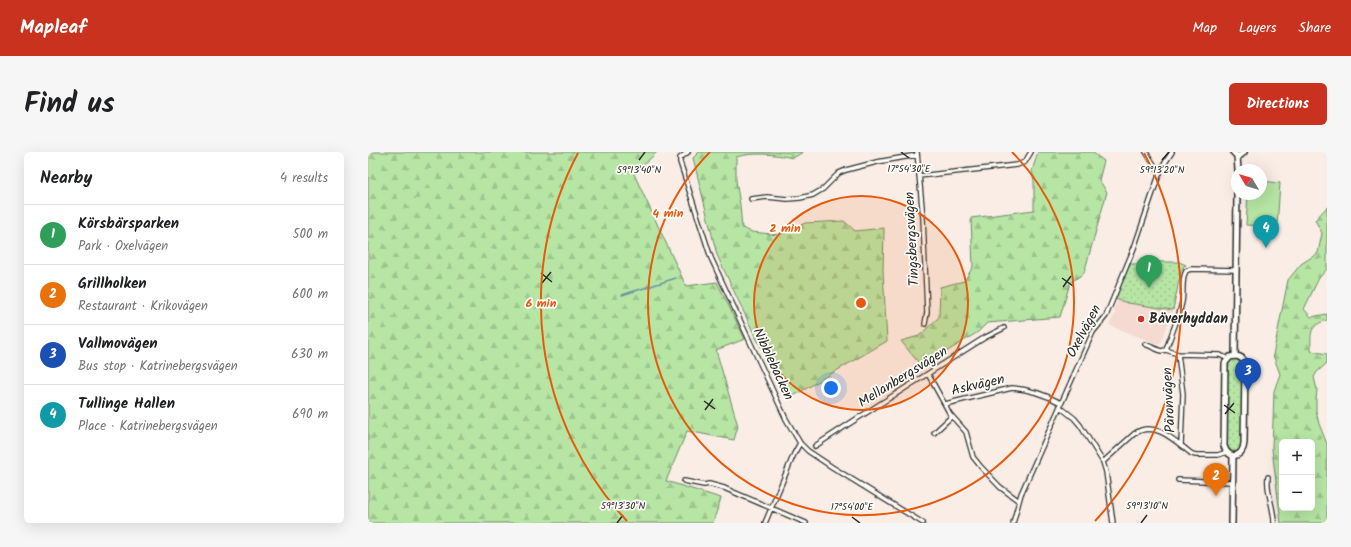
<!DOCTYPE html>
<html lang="en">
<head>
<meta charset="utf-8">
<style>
  body { margin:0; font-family:Kalam,sans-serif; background:#f6f6f6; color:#202124 }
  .controls { position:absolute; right:12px; bottom:12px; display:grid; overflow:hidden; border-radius:6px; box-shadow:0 4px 16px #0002 }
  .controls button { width:36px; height:36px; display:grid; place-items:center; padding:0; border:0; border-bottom:1px solid #e0e0e0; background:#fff; color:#202124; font:20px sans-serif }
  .compass { position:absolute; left:863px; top:12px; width:36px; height:36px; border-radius:50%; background:#fff; box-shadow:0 4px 16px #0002; rotate:308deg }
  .you { position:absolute; left:463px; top:236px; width:14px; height:14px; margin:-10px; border:3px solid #fff; border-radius:50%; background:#1a73e8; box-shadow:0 0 0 6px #1a73e833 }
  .badge { display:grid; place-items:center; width:26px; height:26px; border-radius:50%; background:#c8321e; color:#fff; font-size:13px; font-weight:700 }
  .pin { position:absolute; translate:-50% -33px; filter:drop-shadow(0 1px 2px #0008) }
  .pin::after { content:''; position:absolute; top:21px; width:14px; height:12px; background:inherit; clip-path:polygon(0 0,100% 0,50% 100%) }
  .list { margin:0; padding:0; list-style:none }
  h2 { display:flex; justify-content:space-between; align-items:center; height:52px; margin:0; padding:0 16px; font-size:17px }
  h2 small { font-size:13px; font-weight:400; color:#757577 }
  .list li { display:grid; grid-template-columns:26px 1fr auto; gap:12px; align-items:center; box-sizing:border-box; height:60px; padding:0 16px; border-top:1px solid #e0e0e0 }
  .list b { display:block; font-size:15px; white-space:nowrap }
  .list p { margin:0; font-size:13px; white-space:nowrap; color:#757577 }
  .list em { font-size:13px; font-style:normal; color:#757577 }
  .map { position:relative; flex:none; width:959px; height:371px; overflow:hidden; border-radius:6px }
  header { display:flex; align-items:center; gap:24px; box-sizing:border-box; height:56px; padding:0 20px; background:#c8321e; color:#fff }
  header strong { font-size:19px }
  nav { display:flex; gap:22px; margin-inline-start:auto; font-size:14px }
  .intro { display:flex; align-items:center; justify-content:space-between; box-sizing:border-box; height:96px; padding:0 24px }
  h1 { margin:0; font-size:28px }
  .button { padding:10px 18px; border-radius:6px; background:#c8321e; color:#fff; font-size:14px; font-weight:700 }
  main { display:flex; gap:24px; padding:0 24px }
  aside { flex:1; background:#fff; border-radius:6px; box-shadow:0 4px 16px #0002 }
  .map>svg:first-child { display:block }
</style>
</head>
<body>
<header>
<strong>Mapleaf</strong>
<nav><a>Map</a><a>Layers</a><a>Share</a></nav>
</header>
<div class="intro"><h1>Find us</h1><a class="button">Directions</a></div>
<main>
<aside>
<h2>Nearby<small>4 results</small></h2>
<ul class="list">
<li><span class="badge" style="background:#2e9e5b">1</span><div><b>Körsbärsparken</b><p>Park · Oxelvägen</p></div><em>500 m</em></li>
<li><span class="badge" style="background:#e8710a">2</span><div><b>Grillholken</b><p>Restaurant · Krikovägen</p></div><em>600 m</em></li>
<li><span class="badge" style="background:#1a4fb4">3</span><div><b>Vallmovägen</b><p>Bus stop · Katrinebergsvägen</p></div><em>630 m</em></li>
<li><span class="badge" style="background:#0f9aa8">4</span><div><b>Tullinge Hallen</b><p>Place · Katrinebergsvägen</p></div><em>690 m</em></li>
</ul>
</aside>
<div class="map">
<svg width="959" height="371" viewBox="0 0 959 371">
  <defs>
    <pattern id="green-dots" width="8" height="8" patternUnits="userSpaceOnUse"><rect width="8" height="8" fill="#b6e5a4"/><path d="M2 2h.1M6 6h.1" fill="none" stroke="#9dc58d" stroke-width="1.8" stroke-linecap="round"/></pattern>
    <pattern id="forest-firs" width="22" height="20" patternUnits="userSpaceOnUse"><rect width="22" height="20" fill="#b6e5a4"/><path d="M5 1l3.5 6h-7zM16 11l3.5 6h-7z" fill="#9dc58d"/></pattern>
  </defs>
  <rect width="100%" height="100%" fill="#f9ede5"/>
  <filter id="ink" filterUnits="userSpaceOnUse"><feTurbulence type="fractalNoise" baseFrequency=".025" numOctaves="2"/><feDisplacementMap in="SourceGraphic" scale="8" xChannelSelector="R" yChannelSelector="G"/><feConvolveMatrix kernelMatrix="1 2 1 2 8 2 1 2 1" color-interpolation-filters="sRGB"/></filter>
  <g filter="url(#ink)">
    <path fill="#f4dad0" d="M750,148L760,151L805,158L792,193L741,173L748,160L745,159Z"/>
    <path fill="url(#green-dots)" stroke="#708868" d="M774,110H811L818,113L816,114L813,119L805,158L760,151L747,147L762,112H771Z
      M866,207L872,210L875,218L874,292L871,298L866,300L860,296L858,292L859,215L861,210Z"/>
    <path fill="url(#forest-firs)" stroke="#708868" fill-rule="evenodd" d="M0,0H289L266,22L318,134L349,130L377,187L348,198L370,274L366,288L319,279L298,329L353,346L345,371H0Z
      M331,0H435L425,6C406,2 386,0 368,5V28L372,53L374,76L384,80L412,83L437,71L476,69L487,79L516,76L515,119L519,189L422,246L387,184L349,103L325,6Z
      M670,0H724L736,9L731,28L739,40L716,121L702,131L692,165L619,171L610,180L554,215L533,189L551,184L571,165L572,135L596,129L605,115L603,66L666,58V29L664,19Z
      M959,55V117L951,126L936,157L943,165L959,162V168C940,174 943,182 943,199L959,202V211L949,220L946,225L949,238L948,248V259L951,272L959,292V371H913L904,297L906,239L912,222L905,203L920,128L933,112L950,101L954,81L947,68ZM914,290H944V356H914Z"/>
    <path fill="#b6e5a4" stroke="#708868" d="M893,29L912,31L909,75L878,73L880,42H893Z"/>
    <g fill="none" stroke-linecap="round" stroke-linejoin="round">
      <path stroke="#6991a4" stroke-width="1.5" d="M254,143L308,126"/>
      <g stroke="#2b2b2b" stroke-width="6">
        <path id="street" d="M320,0L312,6V10L343,106L418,267L432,291L440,299L464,315L555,371
          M549,0L555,66L559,160L557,172
          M778,0L792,22
          M551,24L649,13L657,10L663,0
          M383,47L399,45L419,47L432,46L445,43L455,37L471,21L478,18L509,10L549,3
          M777,192L793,199L798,198L810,202L852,203L860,207
          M798,198C803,182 811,166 814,150C816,140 813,128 818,119L823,117L868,118
          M810,202L815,242L813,293
          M560,222L582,262L598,280L605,305L613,315L632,335L651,349
          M577,252L644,236C661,237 678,243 693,251
          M692,255L706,266L712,273L735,310L738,320L745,371
          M566,281L584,264
          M447,294L490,266L616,186L636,176
          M735,310L766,282C787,267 808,290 824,302L828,303H850L859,300
          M900,325C898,341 906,354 906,371
          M810,328L864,330
          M316,329L336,333L341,332L356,336L438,371
          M397,371L426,302L432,291
          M645,371L653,342L725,180L738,164L740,159L766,96L793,17L804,0"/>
      </g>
      <g stroke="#2b2b2b" stroke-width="8">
        <path id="secondary" d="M865,0L869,4
          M869,4L870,18
          M869,4L873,3L876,0
          M867,204C873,204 876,207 877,213L876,291C875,305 861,309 856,294L857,211L862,205Z
          M867,204L869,42
          M864,371L865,304"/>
      </g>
      <use href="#street" stroke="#fdfcf7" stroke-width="3.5"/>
      <use href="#secondary" stroke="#fdfcf7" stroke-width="5"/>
    </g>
  </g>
  <path fill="none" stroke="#2b2b2b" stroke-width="1.5" d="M533,0L541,6M271,8L277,0M794,8L801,0M173,121L184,130M694,126L705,134M174,131L183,120M695,135L703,124M336,249L347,257M856,253L867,261M337,258L345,247M857,262L866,251M484,365L492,371M249,371L255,363M773,371L779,363"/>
  <circle cx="493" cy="151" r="107" fill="#e8590c" fill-opacity=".12"/>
  <g fill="none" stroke="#e8590c" stroke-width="2">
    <circle cx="493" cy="151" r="107"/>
    <path d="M644 0A213 213 0 1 1 342 0"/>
    <path d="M259 369A320 320 0 0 1 210 1M776 1A320 320 0 0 1 727 369"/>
  </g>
  <circle fill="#c8321e" stroke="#fdfcf7" stroke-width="1.5" cx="773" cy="167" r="4"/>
  <g text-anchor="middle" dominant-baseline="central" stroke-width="3.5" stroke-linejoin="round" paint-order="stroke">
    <g font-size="14" fill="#2b2b2b" stroke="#fdfcf7">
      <text transform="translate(544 87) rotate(-93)">Tingsbergsvägen</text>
      <text transform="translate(716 179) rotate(-62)">Oxelvägen</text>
      <text transform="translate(405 212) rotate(65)">Nibblebacken</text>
      <text transform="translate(535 225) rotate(-32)">Mellanbergsvägen</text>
      <text transform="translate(610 233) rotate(-13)">Askvägen</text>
      <text transform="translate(801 248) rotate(-93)">Päronvägen</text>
    </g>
    <g font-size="14" font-weight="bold" fill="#2b2b2b" stroke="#fdfcf7" text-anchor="start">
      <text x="781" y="167">Bäverhyddan</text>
    </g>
  </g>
  <g font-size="10" text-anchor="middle" fill="#2b2b2b" stroke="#fdfcf7" stroke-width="3.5" stroke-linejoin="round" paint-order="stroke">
    <text x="541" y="20">17°54'30"E</text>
    <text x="271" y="21">59°13'40"N</text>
    <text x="794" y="21">59°13'20"N</text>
    <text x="255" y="357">59°13'30"N</text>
    <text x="779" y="357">59°13'10"N</text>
    <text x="484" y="358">17°54'00"E</text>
  </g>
  <circle cx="493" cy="151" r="6" fill="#e8590c" stroke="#fdfcf7" stroke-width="2"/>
  <g font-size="12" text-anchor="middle" font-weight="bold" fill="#e8590c" stroke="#fdfcf7" stroke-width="3.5" stroke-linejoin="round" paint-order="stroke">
    <text x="300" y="65">4 min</text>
    <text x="417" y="80">2 min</text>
    <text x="173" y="155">6 min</text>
  </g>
</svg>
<div class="controls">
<button>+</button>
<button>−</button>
</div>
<svg class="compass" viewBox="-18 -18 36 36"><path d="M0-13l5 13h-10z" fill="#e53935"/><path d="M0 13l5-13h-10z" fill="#757577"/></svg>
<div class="you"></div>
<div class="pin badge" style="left:781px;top:136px;background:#2e9e5b">1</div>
<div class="pin badge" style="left:848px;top:344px;background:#e8710a">2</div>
<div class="pin badge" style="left:880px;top:239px;background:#1a4fb4">3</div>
<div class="pin badge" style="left:898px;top:96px;background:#0f9aa8">4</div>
</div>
</main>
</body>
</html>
